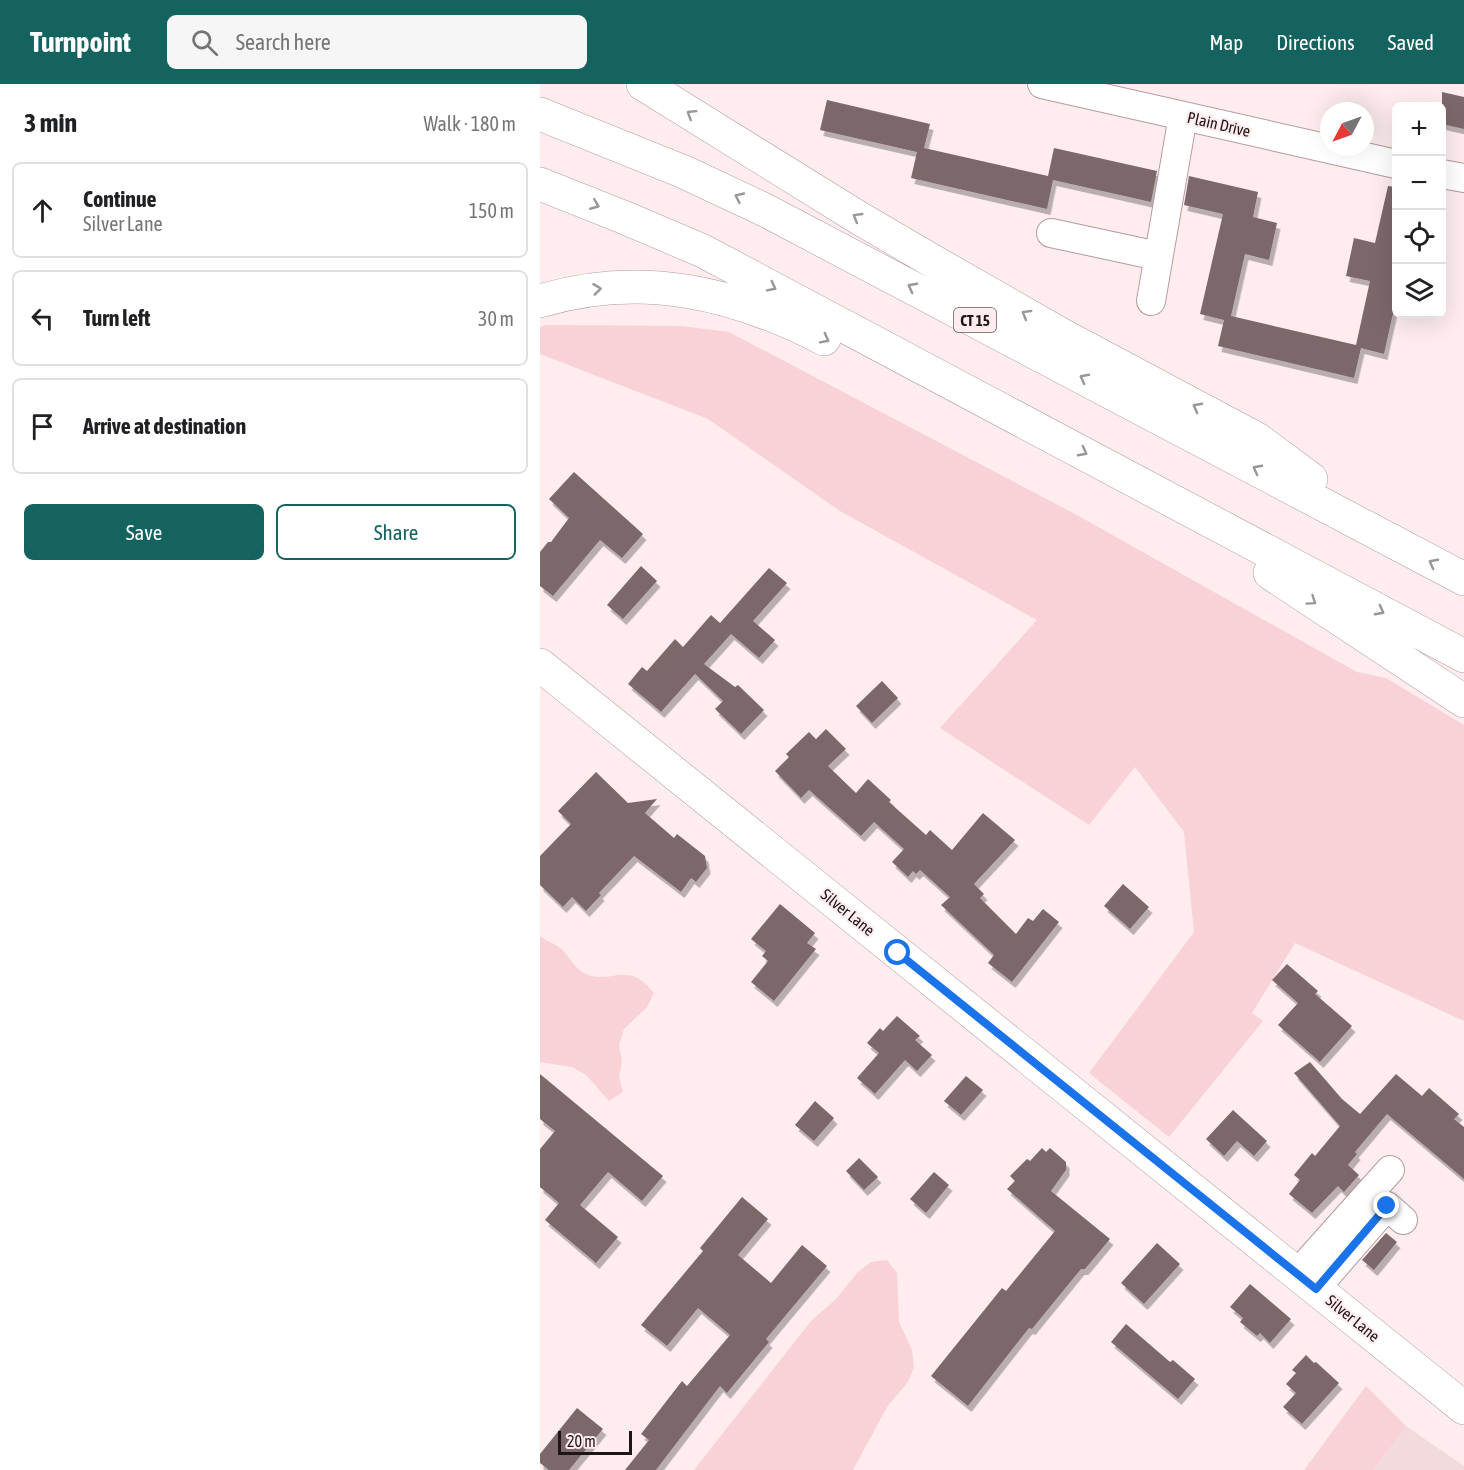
<!DOCTYPE html>
<html lang="en">
<head>
<meta charset="utf-8">
<style>
  body { margin:0; font-family:"Asap Condensed",sans-serif; background:#f6f6f6; color:#202124 }
  .controls { position:absolute; right:18px; top:18px; display:grid; overflow:hidden; border-radius:9px; box-shadow:0 6px 24px #0002 }
  .controls button { width:54px; height:54px; display:grid; place-items:center; padding:0; border:0; border-bottom:2px solid #e0e0e0; background:#fff; color:#202124; font:30px sans-serif }
  .compass { position:absolute; left:780px; top:18px; width:54px; height:54px; border-radius:50%; background:#fff; box-shadow:0 6px 24px #0002; rotate:229deg }
  .scale { position:absolute; left:18px; bottom:15px; width:74px; box-sizing:border-box; padding-left:6px; border:3px solid #1d1516; border-top:0; font-size:16px; line-height:21px; white-space:nowrap; color:#1d1516; -webkit-text-stroke:4px #feecee; paint-order:stroke }
  .stop { position:absolute; width:18px; height:18px; margin:-14px; border:4px solid #1a73e8; border-radius:50%; background:#fff }
  .stop.end { background:#1a73e8; border-color:#fff; box-shadow:0 2px 6px #0008 }
  .list { margin:0; padding:0; list-style:none }
  h2 { display:flex; justify-content:space-between; align-items:center; height:78px; margin:0; padding:0 24px; font-size:26px }
  h2 small { font-size:20px; font-weight:400; color:#757577 }
  .list li { display:grid; grid-template-columns:39px 1fr auto; gap:18px; align-items:center; box-sizing:border-box; height:96px; margin:0 12px 12px; padding:0 12px; border:2px solid #e0e0e0; border-radius:9px }
  .list b { display:block; font-size:22px; white-space:nowrap }
  .list p { margin:0; font-size:20px; white-space:nowrap; color:#757577 }
  .list em { font-size:20px; font-style:normal; color:#757577 }
  .actions { display:flex; gap:12px; padding:18px 24px }
  .actions a { flex:1; padding:14px 0; border:2px solid #15635f; border-radius:9px; text-align:center; font-size:21px; color:#15635f }
  .actions .main { background:#15635f; color:#fff }
  .icon { flex:none; width:33px; height:33px; fill:none; stroke:currentColor; stroke-width:2; stroke-linecap:round; stroke-linejoin:round }
  .map { position:relative; flex:none; width:924px; height:1386px; overflow:hidden }
  header { display:flex; align-items:center; gap:36px; box-sizing:border-box; height:84px; padding:0 30px; background:#15635f; color:#fff }
  header strong { font-size:28px }
  nav { display:flex; gap:33px; margin-inline-start:auto; font-size:21px }
  .search { width:420px; height:54px; background:#f6f6f6; display:flex; align-items:center; gap:15px; box-sizing:border-box; padding:0 21px; border-radius:9px; color:#757577; font-size:22px }
  main { display:flex }
  aside { flex:1; background:#fff }
  .map>svg:first-child { display:block }
</style>
</head>
<body>
<header>
<strong>Turnpoint</strong>
<div class="search"><svg class="icon" aria-label="search" viewBox="0 0 24 24"><circle cx="10" cy="10" r="6"/><path d="M15 15l6 6"/></svg>Search here</div>
<nav><a>Map</a><a>Directions</a><a>Saved</a></nav>
</header>
<main>
<aside>
<h2>3 min<small>Walk · 180 m</small></h2>
<ul class="list">
<li><svg class="icon" aria-label="ahead" viewBox="0 0 24 24"><path d="M12 20V5M6 11l6-6 6 6"/></svg><div><b>Continue</b><p>Silver Lane</p></div><em>150 m</em></li>
<li><svg class="icon" aria-label="left" viewBox="0 0 24 24"><path d="M17 20v-9H6M10 6l-5 5 5 5"/></svg><div><b>Turn left</b></div><em>30 m</em></li>
<li><svg class="icon" aria-label="arrive" viewBox="0 0 24 24"><path d="M6 21V4h12l-3 4 3 4H6"/></svg><div><b>Arrive at destination</b></div></li>
</ul>
<div class="actions"><a class="main">Save</a><a>Share</a></div>
</aside>
<div class="map">
<svg width="924" height="1386" viewBox="0 0 924 1386">
  <defs>
    <filter id="shadow"><feDropShadow dx="3.5" dy="6" stdDeviation="0" flood-color="#0004"/></filter>
  </defs>
  <rect width="100%" height="100%" fill="#feecee"/>
  <path fill="#f3dbdd" d="M866,1342L924,1382V1386H834Z"/>
  <path fill="#f8d2d6" d="M6,241L142,242L189,248L535,430L817,588L846,594L924,641V937L755,859L712,929L723,937L629,1053L549,989L654,848L644,748L595,683L549,741L400,644L497,536L300,427L168,335L0,270V243Z
    M0,852C6,857 14,859 20,864C28,870 33,882 42,888C70,904 86,873 114,909L107,923L84,945L79,961L82,977L79,993L83,1008L69,1017L46,991L32,983L0,978Z
    M347,1176L357,1189L359,1238L372,1266L374,1283L368,1298L347,1323L313,1386H154L271,1237L296,1215L318,1188L331,1178Z
    M826,1302L866,1342L834,1386H764Z"/>
  <path fill="#7b686a" filter="url(#shadow)" d="M902,8L924,13V45L902,40Z
    M287,16L390,40L384,64L508,92L514,64L617,87L611,118L513,96L507,125L371,94L377,68L280,46Z
    M649,92L718,108L713,133L737,139L729,176L705,170L691,232L816,261L830,197L806,192L814,154L835,159L848,102L856,103V216L844,270L821,264L814,294L678,262L684,236L660,230L683,130L644,121Z
    M34,388L103,450L82,474L60,456L13,512L0,502V468L8,458H11L29,434L9,415Z
    M101,482L117,497L83,535L67,521Z
    M229,484L247,499L213,537L235,556L219,574L191,550L164,580L195,603L198,601L224,626L201,650L175,625L183,617L155,590L121,628L88,600L102,583L107,587L135,555L143,563L171,531L180,539Z
    M342,597L358,614L332,639L316,622Z
    M286,645L306,665L288,682L316,709L328,695L351,716L349,718L386,751L390,746L412,766L443,729L475,756L434,800L444,810L440,814L476,850L488,834L493,837L503,825L519,838L472,898L448,879L454,871L401,821L410,813L380,786L376,790L373,787L368,793L352,778L364,765L334,738L321,752L269,706L261,714L235,687L249,673L246,670L269,648L276,655Z
    M56,688L88,719L117,715L105,729L134,754L137,750L165,772L167,784L156,798L151,794L141,808L94,772L59,809L61,811L46,827L32,813L23,823L0,801V772L31,740L18,727Z
    M583,800L609,823L590,845L564,822Z
    M240,820L275,849L267,859L276,865L234,917L211,898L228,877L222,872L226,867L211,855Z
    M747,880L778,907L775,910L812,942L780,978L738,941L758,919L732,896Z
    M357,932L380,952L375,956L392,971L377,987L365,976L335,1010L317,994L339,969L327,959L340,944L343,947Z
    M770,978L802,1015L820,1030L856,990L882,1012L889,1004L919,1030L914,1035L924,1043V1095L847,1030L815,1068L817,1070L808,1081L819,1091L804,1108L798,1102L772,1129L749,1110L760,1096L754,1091L772,1069L775,1072L800,1042L754,989Z
    M0,990L123,1092L102,1117L68,1088L40,1121L78,1153L56,1179L5,1136L19,1119L0,1103V1065L15,1047L0,1035Z
    M426,992L443,1006L421,1031L404,1017Z
    M275,1017L294,1034L274,1057L255,1041Z
    M693,1026L727,1057L714,1072L697,1057L684,1072L666,1055Z
    M502,1064L506,1068L510,1064L526,1078V1086L511,1107L570,1155L545,1185H541L492,1245L489,1244L428,1322L391,1292L462,1204L466,1207L515,1147L467,1105L475,1097L470,1092L487,1075L490,1077Z
    M319,1074L338,1093L324,1106L306,1087Z
    M394,1088L409,1101L386,1129L370,1115Z
    M202,1113L228,1135L198,1171L231,1199L262,1161L287,1182L226,1255L229,1258L187,1309L180,1302L116,1386H85L109,1356L101,1350L142,1297L147,1302L190,1251L158,1224L127,1262L101,1241L163,1167L160,1164Z
    M846,1149L857,1158L834,1186L822,1176Z
    M617,1159L640,1180L604,1220L581,1199Z
    M710,1200L751,1235L730,1259L720,1249L717,1252L700,1238L703,1234L690,1223Z
    M586,1240L630,1278L633,1276L655,1295L638,1315L571,1258Z
    M766,1271L774,1279L776,1278L799,1299L762,1340L743,1323L756,1309L746,1300L756,1289L752,1286Z
    M37,1324L63,1345L29,1386H9L0,1379V1370Z"/>
  <g fill="none" stroke-linecap="round" stroke-linejoin="round">
    <g stroke="#b19c9f" stroke-width="30">
      <path id="minor" d="M502,0L856,80
        M902,90L924,94
        M511,149L618,172
        M611,217L643,32
        M757,1190L850,1086
        M775,1205L847,1122L863,1136"/>
    </g>
    <g stroke="#b19c9f" stroke-width="34">
      <path id="major" d="M0,581L924,1324"/>
    </g>
    <g stroke="#b19c9f" stroke-width="34">
      <path id="highway" d="M103,0L319,134L396,179L522,251L717,355L771,395
        M0,30L144,88L225,126L924,495
        M0,100L83,133L163,167L924,572
        M0,217C101,187 193,208 284,255
        M730,489L924,617"/>
    </g>
    <use href="#minor" stroke="#fff" stroke-width="28"/>
    <use href="#major" stroke="#fff" stroke-width="33"/>
    <use href="#highway" stroke="#fff" stroke-width="33"/>
  </g>
  <defs><path id="oneway-chevron" d="M-2-3.5L2.5 0L-2 3.5" fill="none" stroke-width="1.6" stroke-linecap="round" stroke-linejoin="round" transform="scale(1.5)"/></defs>
  <g stroke="#999696">
    <use href="#oneway-chevron" transform="translate(151 30) rotate(-148)"/>
    <use href="#oneway-chevron" transform="translate(199 113) rotate(-155)"/>
    <use href="#oneway-chevron" transform="translate(55 121) rotate(22)"/>
    <use href="#oneway-chevron" transform="translate(317 133) rotate(-149)"/>
    <use href="#oneway-chevron" transform="translate(232 203) rotate(27)"/>
    <use href="#oneway-chevron" transform="translate(372 203) rotate(-152)"/>
    <use href="#oneway-chevron" transform="translate(57 205) rotate(-7)"/>
    <use href="#oneway-chevron" transform="translate(486 230) rotate(-150)"/>
    <use href="#oneway-chevron" transform="translate(285 255) rotate(27)"/>
    <use href="#oneway-chevron" transform="translate(544 294) rotate(-152)"/>
    <use href="#oneway-chevron" transform="translate(657 323) rotate(-152)"/>
    <use href="#oneway-chevron" transform="translate(543 368) rotate(28)"/>
    <use href="#oneway-chevron" transform="translate(717 385) rotate(-152)"/>
    <use href="#oneway-chevron" transform="translate(893 479) rotate(-152)"/>
    <use href="#oneway-chevron" transform="translate(772 517) rotate(34)"/>
    <use href="#oneway-chevron" transform="translate(840 527) rotate(28)"/>
  </g>
  <g fill="none" stroke-linecap="round" stroke-linejoin="round">
    <path stroke="#1a73e8" stroke-width="8" d="M358,869L776,1205L847,1122"/>
  </g>
  <g text-anchor="middle" dominant-baseline="central" stroke-width="4.5" stroke-linejoin="round" paint-order="stroke">
    <rect fill="#feecee" stroke="#605657" stroke-width="1.5" x="414" y="224" width="42" height="24" rx="4.5"/>
    <g font-size="15" font-weight="bold" fill="#1d1516">
      <text x="435" y="236">CT 15</text>
    </g>
    <g font-size="16" fill="#1d1516" stroke="#feecee">
      <text transform="translate(679 40) rotate(13)">Plain Drive</text>
      <text transform="translate(308 828) rotate(39)">Silver Lane</text>
      <text transform="translate(813 1234) rotate(39)">Silver Lane</text>
    </g>
  </g>
</svg>
<div class="controls">
<button>+</button>
<button>−</button>
<button><svg class="icon" aria-label="locate" viewBox="0 0 24 24"><circle cx="12" cy="12" r="6"/><path d="M12 2v4M12 18v4M2 12h4M18 12h4"/></svg></button>
<button><svg class="icon" aria-label="layers" viewBox="0 0 24 24"><path d="M12 4l9 5-9 5-9-5zM3 14l9 5 9-5"/></svg></button>
</div>
<svg class="compass" viewBox="-18 -18 36 36"><path d="M0-13l5 13h-10z" fill="#e53935"/><path d="M0 13l5-13h-10z" fill="#757577"/></svg>
<div class="scale">20 m</div>
<div class="stop" style="left:358px;top:869px"></div>
<div class="stop end" style="left:847px;top:1122px"></div>
</div>
</main>
</body>
</html>
